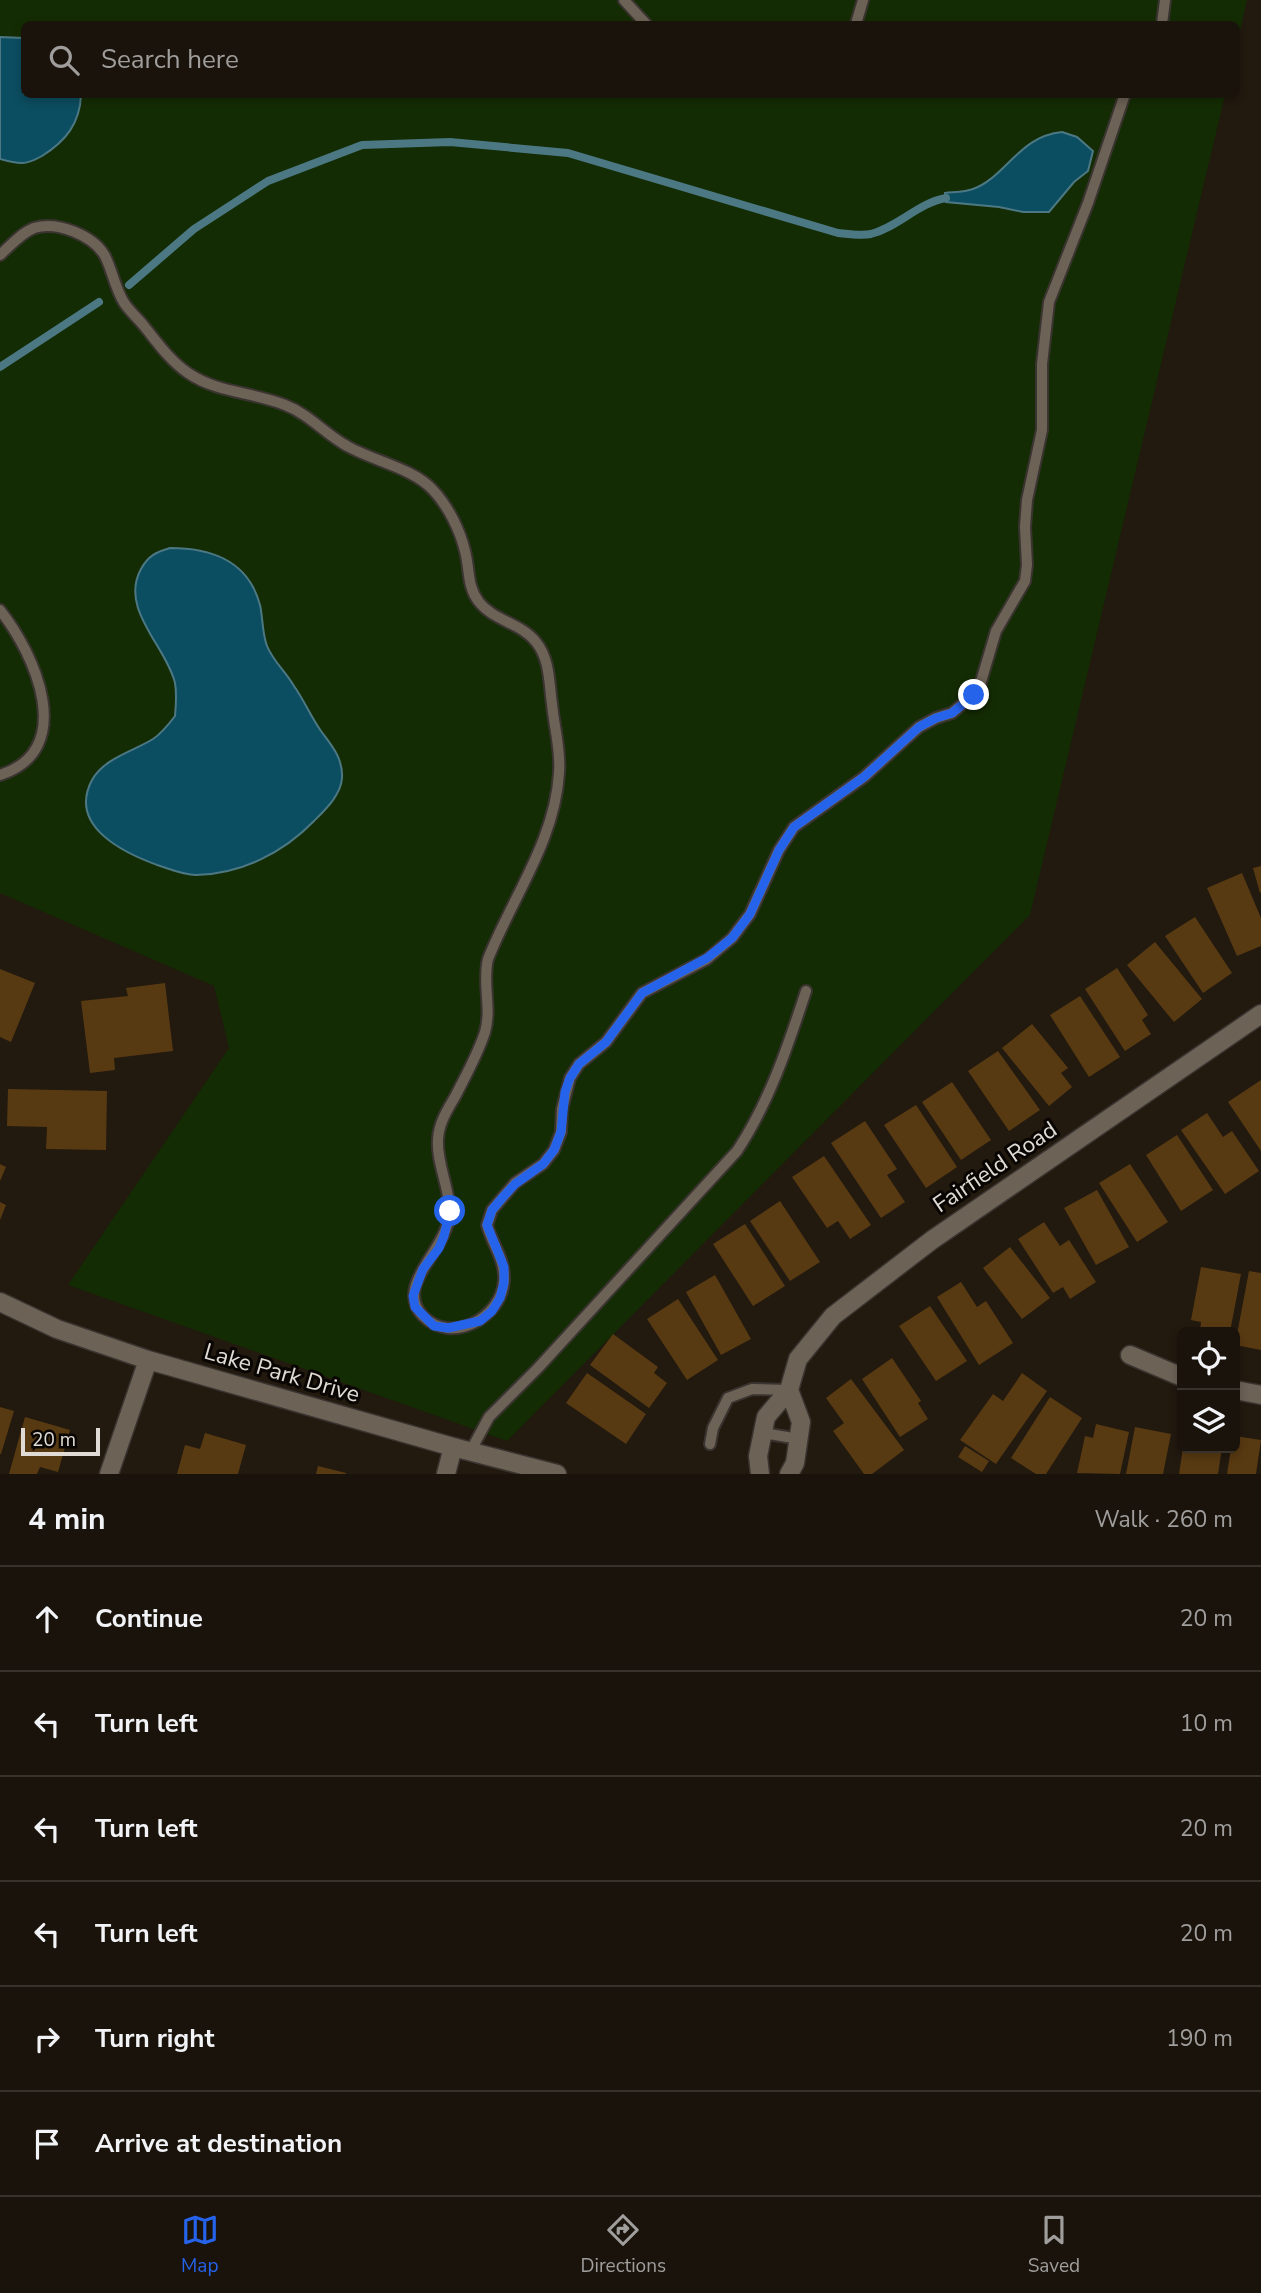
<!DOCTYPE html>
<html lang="en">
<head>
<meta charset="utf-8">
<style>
  body { margin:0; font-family:"Nunito Sans",sans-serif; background:#272019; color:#f1f3f6 }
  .controls { position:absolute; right:21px; bottom:21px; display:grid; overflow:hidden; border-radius:10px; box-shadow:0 4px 10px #0003 }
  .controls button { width:63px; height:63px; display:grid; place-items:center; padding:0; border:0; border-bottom:2px solid #38322c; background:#1a130b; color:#f1f3f6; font:35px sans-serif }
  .scale { position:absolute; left:21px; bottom:18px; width:79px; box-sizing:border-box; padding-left:7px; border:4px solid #e1dbd5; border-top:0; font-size:19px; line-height:24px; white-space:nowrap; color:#e1dbd5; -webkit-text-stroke:5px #080503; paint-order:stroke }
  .stop { position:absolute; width:21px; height:21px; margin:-16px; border:5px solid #2563eb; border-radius:50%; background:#fff }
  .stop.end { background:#2563eb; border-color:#fff; box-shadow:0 2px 7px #0008 }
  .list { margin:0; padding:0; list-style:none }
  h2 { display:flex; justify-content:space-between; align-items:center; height:91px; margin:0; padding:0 28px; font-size:30px }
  h2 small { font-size:23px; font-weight:400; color:#9f9e9d }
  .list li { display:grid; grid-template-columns:46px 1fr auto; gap:21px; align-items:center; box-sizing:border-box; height:105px; padding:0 28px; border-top:2px solid #38322c }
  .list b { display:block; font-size:26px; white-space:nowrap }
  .list em { font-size:23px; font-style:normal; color:#9f9e9d }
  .icon { flex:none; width:38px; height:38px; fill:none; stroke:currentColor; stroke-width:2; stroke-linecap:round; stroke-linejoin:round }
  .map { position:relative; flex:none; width:1261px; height:1474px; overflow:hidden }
  .search { position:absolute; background:#1a130b; box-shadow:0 4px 10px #0003; left:21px; right:21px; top:21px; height:77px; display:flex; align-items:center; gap:18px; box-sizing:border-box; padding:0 24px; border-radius:10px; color:#9f9e9d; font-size:26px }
  .sheet { height:721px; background:#1a130b }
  nav { display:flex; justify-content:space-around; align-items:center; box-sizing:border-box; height:98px; border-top:2px solid #38322c; background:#1a130b; font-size:19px; color:#9f9e9d }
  nav a { display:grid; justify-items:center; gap:4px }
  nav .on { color:#2563eb }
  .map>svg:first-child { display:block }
</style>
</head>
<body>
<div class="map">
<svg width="1261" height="1474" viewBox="0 0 1261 1474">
  <rect width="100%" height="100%" fill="#22190f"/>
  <path fill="#142c03" d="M0,0H1247L1237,44L1236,24H24V94L1225,95L1030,915L507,1441L68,1285L229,1048L214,986L0,893Z"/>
  <path fill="#0c4e61" stroke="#4c7884" stroke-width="2" d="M0,37L24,38V94L81,95C80,123 66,141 42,156C35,160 29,163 22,163C15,163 7,161 0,159Z
    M1062,132L1077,137L1093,151L1088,171L1074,182L1049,212H1023L999,207L946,202L945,193C954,192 965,192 973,189C1006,177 1019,136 1062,132Z
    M170,548C211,548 248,560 260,605C263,618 262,633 267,646C273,661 286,672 294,686C304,700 311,717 321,731C332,746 343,758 342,778C341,795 325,810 314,821C283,853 241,874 196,875C184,875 172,870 160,866C126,854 67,827 92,780C104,758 134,751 153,739C162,733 169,724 175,716C176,705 177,694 175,683C166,646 119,609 141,569C148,556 156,552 170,548Z"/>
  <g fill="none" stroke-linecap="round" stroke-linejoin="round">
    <path stroke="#4c7884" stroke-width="8" d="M129,285L194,229L268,181L362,145L450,142L568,153L838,233C848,234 861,236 871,234C898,227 918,203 946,198
      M0,367L99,302"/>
  </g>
  <path fill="#583a12" d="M1261,866V892L1260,893L1253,868Z
    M1242,873L1261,918V946L1237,956L1207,888Z
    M1195,917L1232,973L1203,993L1165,936Z
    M1155,942L1202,999L1174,1022L1127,965Z
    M1117,968L1148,1015L1142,1020L1151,1034L1125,1051L1085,989Z
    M0,969L35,983L11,1042L0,1037Z
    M165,983L173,1051L114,1058L115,1070L90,1073L81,1001L128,996L126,988Z
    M1080,996L1120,1057L1089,1077L1050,1015Z
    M1032,1024L1068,1068L1061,1073L1072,1087L1049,1106L1002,1048Z
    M998,1051L1040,1110L1009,1131L968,1071Z
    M1261,1080V1151L1228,1102Z
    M952,1082L991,1140L961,1160L922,1102Z
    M8,1089L107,1091L106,1150L46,1149L47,1127L7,1126Z
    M916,1105L957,1167L926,1188L884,1125Z
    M1207,1113L1223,1137L1232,1131L1259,1171L1225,1194L1181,1130Z
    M865,1121L897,1169L887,1175L905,1202L881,1218L831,1143Z
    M1177,1135L1213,1190L1181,1211L1146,1155Z
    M824,1156L871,1225L850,1239L838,1221L827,1228L792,1177Z
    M0,1164L6,1167L0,1181Z
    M1130,1164L1168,1222L1137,1242L1099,1183Z
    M1097,1190L1129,1247L1096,1265L1064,1208Z
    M780,1201L820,1262L790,1281L750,1221Z
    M0,1202L6,1205L0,1220Z
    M1044,1222L1060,1246L1069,1240L1096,1282L1070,1299L1063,1287L1053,1293L1018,1239Z
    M745,1224L785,1286L753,1306L713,1244Z
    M1010,1247L1050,1298L1022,1319L983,1268Z
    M1201,1267L1241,1274L1230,1332H1200L1201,1322L1191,1320Z
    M1249,1271L1261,1273V1350L1235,1345Z
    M715,1275L751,1339L721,1355L686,1292Z
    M961,1282L977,1307L986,1301L1013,1343L979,1365L937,1297Z
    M678,1299L718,1360L687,1380L647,1319Z
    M930,1306L967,1361L936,1381L899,1326Z
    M613,1334L658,1367L654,1373L667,1383L649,1408L590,1365Z
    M892,1358L921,1401L918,1403L928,1419L900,1437L862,1379Z
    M587,1373L646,1414L626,1444L566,1403Z
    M1022,1373L1047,1391L996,1464L960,1440L993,1394L1003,1401Z
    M851,1379L904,1450L872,1474H864L833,1431L844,1423L826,1398Z
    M1050,1397L1082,1418L1046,1474H1036L1011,1458Z
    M0,1407L14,1411L1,1454H0Z
    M25,1417L70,1430L58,1472L40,1467L37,1474H9Z
    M1096,1424L1129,1432L1120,1474L1077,1473L1085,1436L1093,1438Z
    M1135,1427L1171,1434L1163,1474H1126Z
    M205,1433L246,1445L238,1474H177L185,1445L200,1449Z
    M1235,1436L1261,1440L1256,1474H1227L1231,1448H1235Z
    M965,1446L989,1461L982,1472L958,1457Z
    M1183,1448H1222L1218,1474H1179Z
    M318,1466L346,1473V1474H316Z"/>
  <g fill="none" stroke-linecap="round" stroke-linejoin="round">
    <g stroke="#3a3430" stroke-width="14">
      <path id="service" d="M624,0L646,24
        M856,24L863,0
        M1162,24L1165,0
        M0,255C10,246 21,233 34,228C57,221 93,235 105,256C112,270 115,287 123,301C128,310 137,317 144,326C157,342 170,361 188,373C217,393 253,392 285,405C309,414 325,434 347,446C373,461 413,468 433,490C448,506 460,530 465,551C470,570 467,587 479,602C494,621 521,623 536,642C550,659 549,683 552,704C554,727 561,749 559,773C555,841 512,898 488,959C482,983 492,1008 485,1032C478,1054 466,1075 456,1095C448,1109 439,1122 438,1139C436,1167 454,1194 448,1222C441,1254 395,1287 423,1316C451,1345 502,1318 504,1280C505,1259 492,1244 487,1225L492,1210L503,1197L515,1183L543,1164L554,1150L561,1132L562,1109L570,1078L579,1064L606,1042L642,993L707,959L732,938L750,914L779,850L794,827L864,777L919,727L936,718L952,713L973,695L980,685L996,631L1025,581L1027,565L1025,527L1027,500L1042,430V364L1049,302L1088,203L1125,94
        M0,610C35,654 78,750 0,775
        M763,1433L799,1439
        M710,1444L713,1428L728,1398L752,1389L789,1390
        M470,1452L489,1417L538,1368L737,1151C769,1103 788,1046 806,991"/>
    </g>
    <g stroke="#3a3430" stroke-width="21">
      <path id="minor" d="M0,1302L57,1329L148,1360L453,1447L557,1474
        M1130,1355L1182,1377
        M789,1390L801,1422L795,1463L789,1474
        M1235,1390L1261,1395
        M109,1474L148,1360
        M446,1474L453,1447
        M760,1474L758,1456L766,1417L789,1390L798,1359L833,1316L932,1240L1261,1014"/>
    </g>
    <use href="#service" stroke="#6d6256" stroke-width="10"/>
    <use href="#minor" stroke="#6d6256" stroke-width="18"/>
  </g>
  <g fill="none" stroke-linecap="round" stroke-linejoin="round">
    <path stroke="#2563eb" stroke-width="9" d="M450,1211L444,1236L439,1248L423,1269L413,1296L415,1307L434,1326L448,1328L480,1321L492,1311L500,1298L504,1283V1267L487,1225L492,1210L503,1197L515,1184L543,1164L554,1150L561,1132L565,1092L570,1078L579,1064L606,1042L642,993L707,958L732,938L750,914L779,850L794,827L864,777L919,727L936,718L952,713L974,695"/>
  </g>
  <g text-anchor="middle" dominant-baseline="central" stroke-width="6" stroke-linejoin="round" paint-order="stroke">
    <g font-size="23" fill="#e1dbd5" stroke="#080503">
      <text transform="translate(995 1167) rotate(-34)">Fairfield Road</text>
      <text transform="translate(282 1373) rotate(16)">Lake Park Drive</text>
    </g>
  </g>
</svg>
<div class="controls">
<button><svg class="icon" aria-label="locate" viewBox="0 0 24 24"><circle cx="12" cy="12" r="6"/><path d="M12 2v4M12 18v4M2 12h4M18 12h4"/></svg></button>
<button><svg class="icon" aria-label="layers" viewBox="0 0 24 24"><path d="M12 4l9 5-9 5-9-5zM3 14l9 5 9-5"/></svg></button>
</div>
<div class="scale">20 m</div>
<div class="stop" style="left:450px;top:1211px"></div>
<div class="stop end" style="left:974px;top:695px"></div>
<div class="search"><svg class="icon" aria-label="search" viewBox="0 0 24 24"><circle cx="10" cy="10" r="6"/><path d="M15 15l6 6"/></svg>Search here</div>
</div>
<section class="sheet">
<h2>4 min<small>Walk · 260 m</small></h2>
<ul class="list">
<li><svg class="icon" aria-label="ahead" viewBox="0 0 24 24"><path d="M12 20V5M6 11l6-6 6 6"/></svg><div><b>Continue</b></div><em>20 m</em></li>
<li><svg class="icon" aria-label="left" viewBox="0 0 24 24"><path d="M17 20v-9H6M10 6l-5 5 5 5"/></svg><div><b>Turn left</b></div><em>10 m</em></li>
<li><svg class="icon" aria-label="left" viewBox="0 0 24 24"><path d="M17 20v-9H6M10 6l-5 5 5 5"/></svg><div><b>Turn left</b></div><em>20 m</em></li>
<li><svg class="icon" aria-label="left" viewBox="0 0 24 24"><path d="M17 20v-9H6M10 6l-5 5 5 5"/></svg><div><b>Turn left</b></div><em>20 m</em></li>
<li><svg class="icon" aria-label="right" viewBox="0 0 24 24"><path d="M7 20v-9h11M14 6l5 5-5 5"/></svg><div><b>Turn right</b></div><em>190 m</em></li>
<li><svg class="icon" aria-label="arrive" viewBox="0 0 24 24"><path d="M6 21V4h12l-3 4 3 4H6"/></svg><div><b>Arrive at destination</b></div></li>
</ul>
</section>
<nav>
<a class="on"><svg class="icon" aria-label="map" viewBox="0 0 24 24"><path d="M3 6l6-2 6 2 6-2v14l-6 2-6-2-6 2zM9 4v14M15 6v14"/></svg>Map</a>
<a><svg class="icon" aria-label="directions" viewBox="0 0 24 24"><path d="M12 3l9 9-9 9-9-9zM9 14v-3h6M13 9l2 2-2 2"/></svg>Directions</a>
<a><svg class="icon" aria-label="saved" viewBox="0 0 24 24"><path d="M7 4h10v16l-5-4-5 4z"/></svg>Saved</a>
</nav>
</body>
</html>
